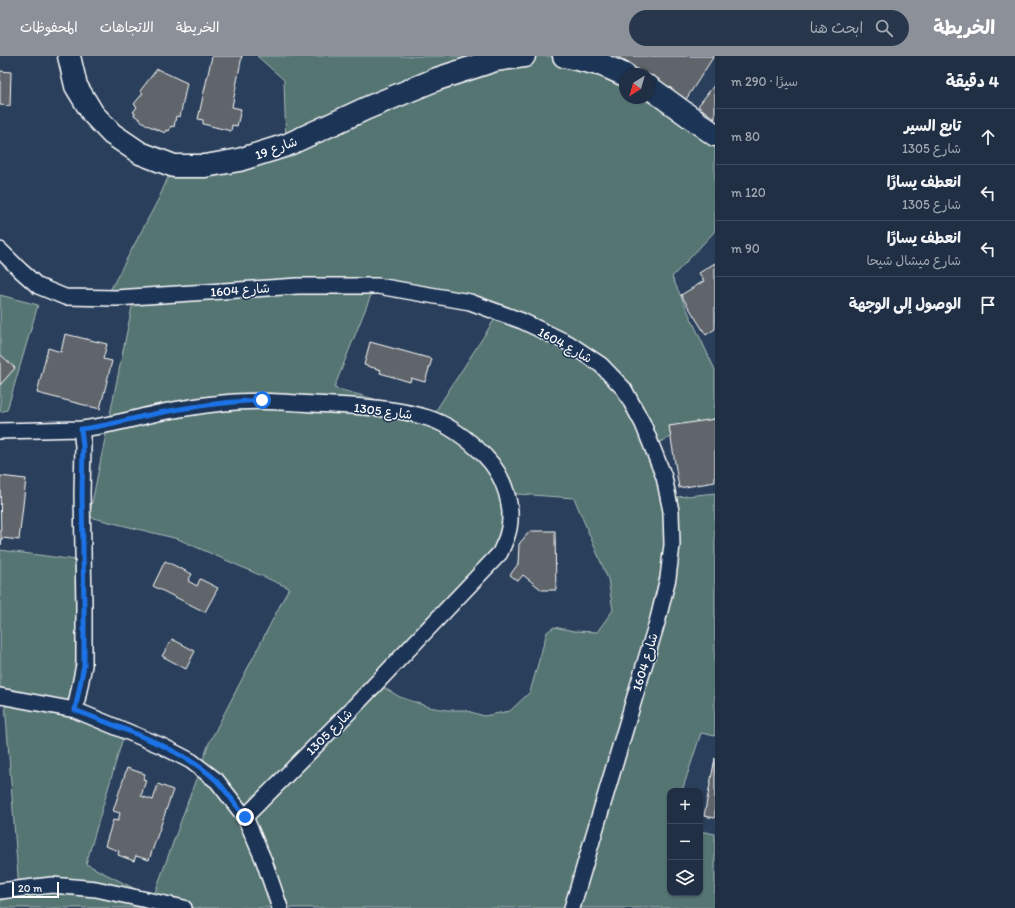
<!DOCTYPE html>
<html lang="ar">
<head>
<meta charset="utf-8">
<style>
  body { margin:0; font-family:Itim,"Playpen Sans Arabic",sans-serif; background:#28374b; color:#f1f3f6; direction:rtl }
  .controls { position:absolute; right:12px; bottom:12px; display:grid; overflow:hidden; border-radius:8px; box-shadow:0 1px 3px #0004 }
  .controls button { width:36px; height:36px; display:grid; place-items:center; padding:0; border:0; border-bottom:1px solid #3d4a5d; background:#202f44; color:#f1f3f6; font:20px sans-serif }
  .compass { position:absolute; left:619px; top:12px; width:36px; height:36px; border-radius:50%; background:#202f44; box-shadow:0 1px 3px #0004; rotate:217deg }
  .scale { position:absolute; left:12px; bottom:10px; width:47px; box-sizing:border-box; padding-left:4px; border:2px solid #fff; border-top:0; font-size:11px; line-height:14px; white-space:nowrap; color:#fff; -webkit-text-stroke:3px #1d3557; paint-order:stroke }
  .stop { position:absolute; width:12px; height:12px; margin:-9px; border:3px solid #1a73e8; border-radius:50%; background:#fff }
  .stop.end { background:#1a73e8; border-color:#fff; box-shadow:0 1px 4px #0008 }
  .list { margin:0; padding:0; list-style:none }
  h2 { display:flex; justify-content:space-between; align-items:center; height:52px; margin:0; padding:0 16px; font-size:17px }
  h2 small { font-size:13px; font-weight:400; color:#a2a9b2 }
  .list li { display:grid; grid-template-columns:26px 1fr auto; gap:12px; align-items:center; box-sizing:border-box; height:56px; padding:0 16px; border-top:1px solid #3d4a5d }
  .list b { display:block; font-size:15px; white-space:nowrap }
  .list p { margin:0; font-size:13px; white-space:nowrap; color:#a2a9b2 }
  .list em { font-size:13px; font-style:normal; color:#a2a9b2 }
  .icon { flex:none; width:22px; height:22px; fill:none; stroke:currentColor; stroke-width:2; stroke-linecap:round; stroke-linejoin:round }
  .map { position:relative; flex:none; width:715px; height:852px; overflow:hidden; direction:ltr }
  header { display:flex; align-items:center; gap:24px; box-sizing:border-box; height:56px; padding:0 20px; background:#8c9099; color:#fff }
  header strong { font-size:19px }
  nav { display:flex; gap:22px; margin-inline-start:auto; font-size:14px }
  .search { width:280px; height:36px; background:#28374b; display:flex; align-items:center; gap:10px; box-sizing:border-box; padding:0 14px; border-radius:22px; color:#a2a9b2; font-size:15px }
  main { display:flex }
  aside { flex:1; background:#202f44 }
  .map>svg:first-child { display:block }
</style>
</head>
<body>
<header>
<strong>الخريطة</strong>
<div class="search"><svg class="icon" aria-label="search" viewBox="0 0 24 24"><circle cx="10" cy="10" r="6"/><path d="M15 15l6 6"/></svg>ابحث هنا</div>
<nav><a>الخريطة</a><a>الاتجاهات</a><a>المحفوظات</a></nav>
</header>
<main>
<aside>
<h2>4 دقيقة<small>سيرًا · 290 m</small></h2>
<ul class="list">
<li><svg class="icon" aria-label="ahead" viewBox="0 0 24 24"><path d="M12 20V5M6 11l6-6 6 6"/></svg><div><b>تابع السير</b><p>شارع 1305</p></div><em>80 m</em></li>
<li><svg class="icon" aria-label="left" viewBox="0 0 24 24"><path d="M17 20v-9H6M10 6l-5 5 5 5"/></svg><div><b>انعطف يسارًا</b><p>شارع 1305</p></div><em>120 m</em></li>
<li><svg class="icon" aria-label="left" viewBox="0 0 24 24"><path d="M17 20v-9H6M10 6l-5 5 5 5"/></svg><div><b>انعطف يسارًا</b><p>شارع ميشال شيحا</p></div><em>90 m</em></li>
<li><svg class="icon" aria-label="arrive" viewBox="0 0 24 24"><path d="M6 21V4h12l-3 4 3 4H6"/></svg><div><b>الوصول إلى الوجهة</b></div></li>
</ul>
</aside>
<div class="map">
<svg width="715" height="852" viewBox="0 0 715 852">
  <rect width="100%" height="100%" fill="#2a3f5b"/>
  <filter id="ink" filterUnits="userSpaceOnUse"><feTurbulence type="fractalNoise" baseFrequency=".025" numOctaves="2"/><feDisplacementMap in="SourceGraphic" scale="8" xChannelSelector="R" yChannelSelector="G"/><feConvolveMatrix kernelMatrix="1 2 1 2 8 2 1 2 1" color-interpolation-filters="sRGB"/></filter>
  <g filter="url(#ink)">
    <path fill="#547473" stroke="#aabab9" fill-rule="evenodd" d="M257,0H571L625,32V42H641L715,86V175L672,221L715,314V362L655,388L668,442L715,437V680L701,677L682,735H670V837H700V775L715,778V852H0V846L19,834L5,647L0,645V494L84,505L86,652L127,668L86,808L153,842L209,687L289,532L178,483L89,461L133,246L106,242L159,142L177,101L194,103L286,89L284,24ZM373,234L498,258L433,359L334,332ZM503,437L574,442L608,523L613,554L597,576L574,575L554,571L547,576L530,636L510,655L484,660L464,654H447L429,651L400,641L374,626L495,500L504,469Z
      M0,239L38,249L7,354L0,356Z"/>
    <path fill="#5f656a" stroke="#fff" d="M212,0H242L232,51L241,53L237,70L232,69L231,75L203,68V64L198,63Z
      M617,0H714L685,45L649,21V18H645Z
      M157,13L187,27L180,61L176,60L174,71L171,70L169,75L166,74L165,77L147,69L134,59L135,57L133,56L137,51L134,48L143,37L140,35Z
      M0,15L11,16L10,50L0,49Z
      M715,28V63L698,50Z
      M715,207V273L706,279L681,239L704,225L699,217Z
      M65,278L107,288L103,303L112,305L100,353L37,337L48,292L61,296Z
      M370,286L432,303L425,326L411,322L410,326L380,317L381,314L364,309Z
      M0,298L15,312L0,329Z
      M715,363V426L679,432L669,370Z
      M0,420L26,423L19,484L2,482L1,489Z
      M530,475H555L556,534H542L523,519L518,525L510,519L518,508L519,488Z
      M165,505L192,518L188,525L197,530L200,523L218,532L205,556L153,530Z
      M172,583L195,595L186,613L162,600Z
      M715,702V762L704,760Z
      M127,712L145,718L143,723L146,724L141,740L153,744L158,728L173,734L149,804L136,800L134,805L118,799L119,795L105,790L113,764L118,765L120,757L113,755Z"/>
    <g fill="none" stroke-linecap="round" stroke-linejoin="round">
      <g stroke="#fff" stroke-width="18">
        <path id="street" d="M0,194L20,214L38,230L65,241L116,242L298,230H378L470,246L522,265L568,287L601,309L624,333L643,368L664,421L671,455L672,489L668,522L658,563L572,852
          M0,375L81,373
          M0,640L75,654L162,690L191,705L217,725L245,761L264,805L280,852
          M75,654L84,609V550L82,438L83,390L81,373C107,370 132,363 158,357C179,353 202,349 223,347C260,343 296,347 332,349C364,351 397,352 428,362C450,369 469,384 485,400C504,419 516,453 507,480C505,486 502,492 500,497L348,657L245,761
          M0,835L52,829L96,833L184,852"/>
      </g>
      <g stroke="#fff" stroke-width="25">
        <path id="secondary" d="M69,0L76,30L93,58L112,78L140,97L174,110H205L239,104L287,89L367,52L437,23L495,4L524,0
          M564,0L603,9L625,19
          M649,31L715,79"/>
      </g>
      <use href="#street" stroke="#1d3557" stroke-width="15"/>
      <use href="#secondary" stroke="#1d3557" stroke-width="22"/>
    </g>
  </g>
  <g fill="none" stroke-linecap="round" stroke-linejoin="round" filter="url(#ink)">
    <path stroke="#1a73e8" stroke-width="5" d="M245,761C236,749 227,736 217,725C183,692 119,672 75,654L84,609V550L82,438L83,390L81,373C108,370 133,362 159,357C193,350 227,346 262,344"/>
  </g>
  <g text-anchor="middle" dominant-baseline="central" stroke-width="3" stroke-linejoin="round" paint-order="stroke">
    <g font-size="13" fill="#fff" stroke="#1d3557">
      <text transform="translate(276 92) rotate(-20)">شارع 19</text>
      <text transform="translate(240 234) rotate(-4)">شارع 1604</text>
      <text transform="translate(565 289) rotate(29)">شارع 1604</text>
      <text transform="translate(383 355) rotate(7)">شارع 1305</text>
      <text transform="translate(645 606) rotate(-73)">شارع 1604</text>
      <text transform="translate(329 676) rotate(-45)">شارع 1305</text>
    </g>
  </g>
</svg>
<div class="controls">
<button>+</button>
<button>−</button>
<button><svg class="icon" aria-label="layers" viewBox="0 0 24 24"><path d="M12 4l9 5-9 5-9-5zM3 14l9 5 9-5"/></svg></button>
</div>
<svg class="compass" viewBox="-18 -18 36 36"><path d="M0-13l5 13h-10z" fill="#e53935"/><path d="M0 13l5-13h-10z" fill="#a2a9b2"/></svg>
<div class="scale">20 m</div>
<div class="stop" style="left:262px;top:344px"></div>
<div class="stop end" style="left:245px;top:761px"></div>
</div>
</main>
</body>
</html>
